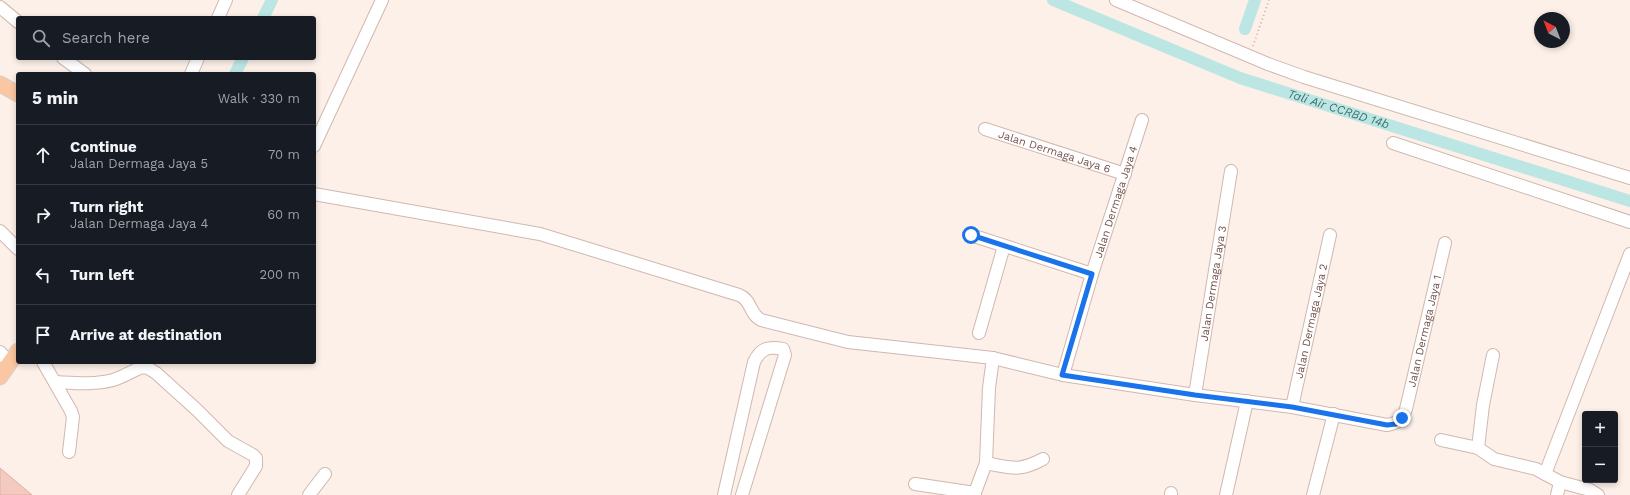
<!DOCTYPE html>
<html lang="en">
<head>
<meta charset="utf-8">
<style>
  body { margin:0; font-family:"Work Sans",sans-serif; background:#20242c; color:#f1f3f6 }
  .controls { position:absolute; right:12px; bottom:12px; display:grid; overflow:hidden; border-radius:4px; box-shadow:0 2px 6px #0003 }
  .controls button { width:36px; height:36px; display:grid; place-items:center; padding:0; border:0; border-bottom:1px solid #363941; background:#171b24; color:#f1f3f6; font:20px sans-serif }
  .compass { position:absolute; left:1534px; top:12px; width:36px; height:36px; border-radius:50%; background:#171b24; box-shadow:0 2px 6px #0003; rotate:318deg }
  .stop { position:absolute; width:12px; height:12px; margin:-9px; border:3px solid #1a73e8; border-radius:50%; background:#fff }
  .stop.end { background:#1a73e8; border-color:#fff; box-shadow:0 1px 4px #0008 }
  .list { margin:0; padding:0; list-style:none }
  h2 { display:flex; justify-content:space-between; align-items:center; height:52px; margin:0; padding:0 16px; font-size:17px }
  h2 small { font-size:13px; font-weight:400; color:#9ea1a6 }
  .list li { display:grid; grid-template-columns:26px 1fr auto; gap:12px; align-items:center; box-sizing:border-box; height:60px; padding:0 16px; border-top:1px solid #363941 }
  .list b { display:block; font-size:15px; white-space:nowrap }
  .list p { margin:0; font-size:13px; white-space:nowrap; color:#9ea1a6 }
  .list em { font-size:13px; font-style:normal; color:#9ea1a6 }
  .icon { flex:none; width:22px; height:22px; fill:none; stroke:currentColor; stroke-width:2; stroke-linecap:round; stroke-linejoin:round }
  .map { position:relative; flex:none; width:1630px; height:495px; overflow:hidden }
  .search { position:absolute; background:#171b24; box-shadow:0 2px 6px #0003; left:16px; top:16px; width:300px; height:44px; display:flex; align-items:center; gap:10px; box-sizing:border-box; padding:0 14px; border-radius:4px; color:#9ea1a6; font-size:15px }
  .panel { position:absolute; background:#171b24; box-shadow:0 2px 6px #0003; left:16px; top:72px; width:300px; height:292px; border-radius:4px }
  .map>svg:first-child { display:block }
</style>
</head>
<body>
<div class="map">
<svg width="1630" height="495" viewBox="0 0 1630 495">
  <rect width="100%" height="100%" fill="#fcf0e8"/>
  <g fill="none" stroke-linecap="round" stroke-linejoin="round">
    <g stroke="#bce6e4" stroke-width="12">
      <path id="s1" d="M1053,0L1240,78L1630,201"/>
      <path d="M263,18L272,0"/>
      <path d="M1245,29L1255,0"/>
      <path d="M235,74L243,58"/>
    </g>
  </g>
  <path fill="#f2cac0" stroke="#e4ada0" d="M0,468L32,495H0Z"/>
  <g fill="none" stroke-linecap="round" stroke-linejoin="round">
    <g stroke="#d0b8b0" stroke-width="14">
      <g id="minor">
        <path d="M1116,0L1268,64L1304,77L1630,178"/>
        <path d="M0,7L18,22"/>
        <path d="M218,18L226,0"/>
        <path d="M63,58L85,74"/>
        <path d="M191,74L198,58"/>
        <path id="s2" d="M985,129L1125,174"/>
        <path d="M1393,143L1630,222"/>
        <path d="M314,146L382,0"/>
        <path id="s3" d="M314,194L540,234L739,295C752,300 749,314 761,320L848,342L993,358L1063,375L1195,395L1292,407L1387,425C1398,423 1402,420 1406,409L1445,243"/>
        <path d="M0,231L18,249"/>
        <path d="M971,235L1092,274"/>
        <path d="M979,333L1004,246"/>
        <path d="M0,352L10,363"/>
        <path d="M1493,355L1483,405L1478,448L1494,459L1536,469L1560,482L1557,495"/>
        <path d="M43,362L71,411L73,417L69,452"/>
        <path id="s4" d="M1063,375L1092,274L1142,120"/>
        <path d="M56,382C75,383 94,385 113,380C123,377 132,371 142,367L148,368L156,373L197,410L228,441L253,455L256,458V466L238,495"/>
        <path id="s5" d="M1195,395L1231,171"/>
        <path id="s6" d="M1292,407L1330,235"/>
        <path d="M1441,440L1478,448"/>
        <path d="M986,463C1012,468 1019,472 1043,459"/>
        <path d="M1545,474L1630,254"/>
        <path d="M1560,482L1590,490L1598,495"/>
        <path d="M915,484L975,493"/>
        <path d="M309,495L325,474"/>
        <path d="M724,495L754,362C761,348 768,346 783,349L785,355L742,495"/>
        <path d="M974,495L986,463L989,388L993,358"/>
        <path d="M1171,495V493"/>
        <path d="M1226,495L1247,401"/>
        <path d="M1313,495L1334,414"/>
      </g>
    </g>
    <g stroke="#d9cfcd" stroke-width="17">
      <path id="major" d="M0,84L18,94
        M0,377L18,351"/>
    </g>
    <path stroke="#d7aca2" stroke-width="2" stroke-dasharray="1 3" stroke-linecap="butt" d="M1253,46L1269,0"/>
    <use href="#minor" stroke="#fff" stroke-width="12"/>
    <use href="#major" stroke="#fac7a2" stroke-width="15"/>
  </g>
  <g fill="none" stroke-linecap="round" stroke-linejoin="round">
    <path stroke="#1a73e8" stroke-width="5" d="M971,235L1092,274L1062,375L1195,395L1292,407L1387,425L1396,424L1402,418"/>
  </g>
  <g text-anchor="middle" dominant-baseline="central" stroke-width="3.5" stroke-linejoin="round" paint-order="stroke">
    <g font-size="11" fill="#76524c" stroke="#fff5ee">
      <text stroke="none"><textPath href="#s2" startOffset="73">Jalan Dermaga Jaya 6</textPath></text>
      <text stroke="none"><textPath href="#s4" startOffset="181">Jalan Dermaga Jaya 4</textPath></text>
      <text stroke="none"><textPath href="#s5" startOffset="113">Jalan Dermaga Jaya 3</textPath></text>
      <text stroke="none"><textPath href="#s6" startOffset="88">Jalan Dermaga Jaya 2</textPath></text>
      <text stroke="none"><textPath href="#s3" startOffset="1214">Jalan Dermaga Jaya 1</textPath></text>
    </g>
    <g font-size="12" font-style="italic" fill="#3c7472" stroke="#fff5ee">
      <text stroke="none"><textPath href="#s1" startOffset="306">Tali Air CCRBD 14b</textPath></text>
    </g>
  </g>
</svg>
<div class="controls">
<button>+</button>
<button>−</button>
</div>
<svg class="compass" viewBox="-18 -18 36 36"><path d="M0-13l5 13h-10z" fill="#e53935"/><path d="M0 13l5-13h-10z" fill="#9ea1a6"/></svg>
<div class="stop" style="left:971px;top:235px"></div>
<div class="stop end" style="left:1402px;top:418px"></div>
<div class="search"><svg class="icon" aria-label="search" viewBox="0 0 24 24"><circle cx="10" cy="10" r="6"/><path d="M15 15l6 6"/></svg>Search here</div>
<section class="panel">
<h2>5 min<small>Walk · 330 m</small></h2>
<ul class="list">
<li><svg class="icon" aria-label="ahead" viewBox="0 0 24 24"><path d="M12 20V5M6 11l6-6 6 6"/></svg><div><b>Continue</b><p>Jalan Dermaga Jaya 5</p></div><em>70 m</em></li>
<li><svg class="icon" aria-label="right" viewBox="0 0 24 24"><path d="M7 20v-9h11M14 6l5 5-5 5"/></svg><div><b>Turn right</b><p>Jalan Dermaga Jaya 4</p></div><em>60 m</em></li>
<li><svg class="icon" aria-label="left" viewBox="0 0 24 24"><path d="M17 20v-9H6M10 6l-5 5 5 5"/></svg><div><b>Turn left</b></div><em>200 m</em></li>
<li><svg class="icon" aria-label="arrive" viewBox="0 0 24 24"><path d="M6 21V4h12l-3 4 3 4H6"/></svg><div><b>Arrive at destination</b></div></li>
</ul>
</section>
</div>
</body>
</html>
